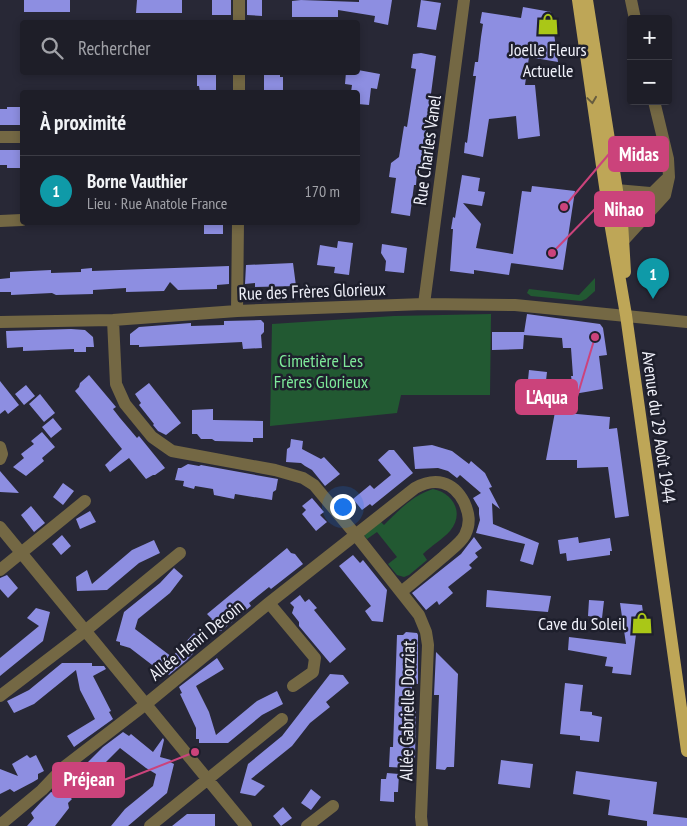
<!DOCTYPE html>
<html lang="fr">
<head>
<meta charset="utf-8">
<style>
  body { margin:0; font-family:"PT Sans Narrow",sans-serif; background:#262730; color:#f1f3f6 }
  .controls { position:absolute; right:15px; top:15px; display:grid; overflow:hidden; border-radius:5px; box-shadow:0 2px 8px #0003 }
  .controls button { width:45px; height:45px; display:grid; place-items:center; padding:0; border:0; border-bottom:1px solid #3c3c45; background:#1e1e28; color:#f1f3f6; font:25px sans-serif }
  .you { position:absolute; left:342px; top:506px; width:18px; height:18px; margin:-12px; border:4px solid #fff; border-radius:50%; background:#1a73e8; box-shadow:0 0 0 8px #1a73e833 }
  .badge { display:grid; place-items:center; width:32px; height:32px; border-radius:50%; background:#aac717; color:#fff; font-size:16px; font-weight:700 }
  .pin { position:absolute; translate:-50% -41px; filter:drop-shadow(0 1px 2px #0008) }
  .pin::after { content:''; position:absolute; top:26px; width:18px; height:15px; background:inherit; clip-path:polygon(0 0,100% 0,50% 100%) }
  .list { margin:0; padding:0; list-style:none }
  h2 { display:flex; justify-content:space-between; align-items:center; height:65px; margin:0; padding:0 20px; font-size:21px }
  h2 small { font-size:16px; font-weight:400; color:#a1a2a8 }
  .list li { display:grid; grid-template-columns:32px 1fr auto; gap:15px; align-items:center; box-sizing:border-box; height:70px; padding:0 20px; border-top:1px solid #3c3c45 }
  .list b { display:block; font-size:19px; white-space:nowrap }
  .list p { margin:0; font-size:16px; white-space:nowrap; color:#a1a2a8 }
  .list em { font-size:16px; font-style:normal; color:#a1a2a8 }
  .icon { flex:none; width:28px; height:28px; fill:none; stroke:currentColor; stroke-width:2; stroke-linecap:round; stroke-linejoin:round }
  .map { position:relative; flex:none; width:687px; height:826px; overflow:hidden }
  .search { position:absolute; background:#1e1e28; box-shadow:0 2px 8px #0003; left:20px; top:20px; width:340px; height:55px; display:flex; align-items:center; gap:12px; box-sizing:border-box; padding:0 18px; border-radius:5px; color:#a1a2a8; font-size:19px }
  .panel { position:absolute; background:#1e1e28; box-shadow:0 2px 8px #0003; left:20px; top:90px; width:340px; height:135px; border-radius:5px }
  .map>svg:first-child { display:block }
</style>
</head>
<body>
<div class="map">
<svg width="687" height="826" viewBox="0 0 687 826">
  <rect width="100%" height="100%" fill="#282836"/>
  <path fill="#225932" d="M595,278V291L586,299L581,301L531,296L527,293L529,289L579,295Z
    M491,314L490,395H401L397,413L270,426L272,324L394,316Z
    M433,489C453,493 465,513 450,531C443,539 431,546 423,554L427,560L409,575L404,577L397,575L388,564L397,557L377,532L367,539L364,535L379,520L384,525C398,511 413,495 433,489Z"/>
  <path fill="#8d8ee1" d="M24,0H70V12H24Z
    M137,0H182V13H136Z
    M212,0H231V15H212Z
    M247,0H262V16L247,15Z
    M301,0L359,2V0H392L388,25L374,22L375,16L338,10V17H292V1Z
    M421,0L441,3L436,30L417,27Z
    M523,7L551,12L558,62L529,57L525,85H535L540,136L518,139L516,116L489,119L483,157L464,153L465,142L467,143L476,76H473L475,62H478L481,37L483,24L480,23L482,12L521,18Z
    M421,53L436,56L425,139L419,173L417,172L416,185H414L410,216L391,213L396,178L389,177L391,163L399,157L404,126L407,127L416,69L411,68L413,54Z
    M358,70L380,74L377,89L371,88L369,105L358,104V92H351L352,85L345,84L346,72H358Z
    M197,72H216V92H200L199,86H197Z
    M264,72H280V77H283V92H264Z
    M7,107H22V125H0V109H7Z
    M0,150H22V168H7V165H0Z
    M462,175L480,178L478,191L485,192L482,206L463,203L481,224L476,248L513,254L522,191L531,192L532,186L575,191L563,270L511,263L512,258L509,275L474,270V274L450,271L453,229H451L453,217L455,218Z
    M204,222H223V234H204Z
    M338,241L353,243L349,275L334,273L335,267L317,265L320,245L337,248Z
    M382,244L407,248L404,273L385,271L386,261L381,253Z
    M293,263L296,286L255,287V283L245,284L246,265Z
    M229,266V284L217,285V289L178,290L170,282L164,291L126,292V288L93,290V294L56,295L52,293L11,295V292H0V279L10,278V272L51,270V273L81,272V269L92,268V271Z
    M527,314L600,324L603,328L607,355L599,356L603,389L574,394L571,376H573L571,348H563L562,338L524,335L523,349L492,350V332H524V333Z
    M261,320L264,323V332L261,335L262,348L243,349L242,342L139,347V345H130V334L139,327L191,323V326L224,325V321Z
    M71,329L85,330L93,337L94,347H86V352H74V349L23,351V347L7,348L6,331Z
    M529,370L547,372L544,398L526,400Z
    M89,375L116,407L113,409L120,418L137,438L139,436L165,468L155,475H153L146,479L129,458L110,472L105,465L122,449L75,391L79,387L80,383Z
    M0,381L19,405L8,414L5,410L0,414Z
    M149,383L181,423L166,435L158,431L153,425L154,424L139,405L141,403L135,394Z
    M26,385L35,396L24,405L15,394Z
    M40,394L55,413L44,422L29,404Z
    M213,409V420L263,421V438H253V442L215,441L212,439H201L197,434H192V410Z
    M555,412L610,417L609,429L617,428L629,516L615,518L608,467L577,468V460H546Z
    M53,418L62,429L51,438L42,427Z
    M42,432L55,447L42,458L44,461L26,476L13,467L24,458L21,454L34,444L31,441Z
    M291,439L303,441L302,449L321,459L324,457L340,474L325,486L312,470L305,466L301,463L286,462L287,449L290,447Z
    M432,445L452,451L469,464L471,461L485,473L492,487L489,488L500,509L492,503L493,524L539,543L533,565L520,561L525,544L476,533L480,520L479,514V508L473,498L481,493L460,475L457,478L448,471L438,468L415,469L413,447Z
    M389,450H394L413,473L372,506L370,504L362,510L353,499L370,485L374,489L391,475L378,460Z
    M188,464L199,466L201,465L278,479L276,490L273,492L272,500L235,494L234,499L214,495L213,489L195,486L194,489L183,486L184,481L175,480L178,468H181Z
    M0,471L19,493L0,492Z
    M63,483L74,491L63,505L53,497Z
    M312,498L324,512L320,515L327,522L316,531L302,514L306,510L302,506Z
    M31,506L45,523L34,532L21,515Z
    M90,511L96,522L80,529L76,519Z
    M62,535L71,546L61,555L52,544Z
    M474,537L482,548L475,553L478,557L469,565L472,568L448,587L453,593L439,605L437,601L426,610L412,593L461,554Z
    M578,537L579,543L610,538L612,551H610V555L567,561L566,553L560,554L558,540Z
    M154,540L160,553L139,563L107,590L77,591L76,577L87,570L92,584L132,550Z
    M287,548L291,553L295,554L303,564L271,589L269,587L249,603L251,606L221,631L205,627L212,619L207,614Z
    M353,555L360,563L363,560L387,590L383,622L372,621L365,611L371,606L339,566Z
    M174,568L183,576L170,593L138,619L135,629L172,657L194,633L204,642L187,660L169,675L162,669L160,671L130,648L120,645V642L116,641L124,612L160,583Z
    M7,575L18,588L8,598L0,589V578Z
    M487,590L551,596L548,612L486,607Z
    M300,595L305,602L309,599L317,608L314,610L346,649L330,663L299,626V622L292,613L294,607L290,603Z
    M589,600L604,601L602,618L588,616Z
    M620,603L642,605L646,633L636,634L631,675L612,673L613,667L605,666L607,657L568,650L569,637L626,644Z
    M36,608L50,612L43,641L0,676V658L39,626L27,618Z
    M406,632L417,633L418,635V684L412,683V707H416L415,758L407,763V768L389,767L390,747H393L397,635H403Z
    M436,652L458,674L454,767H447L445,770L436,769L439,695H434Z
    M217,658L224,669L196,686L209,712L216,735L257,701L277,691L283,704L262,715L228,743H199V739H196V728L180,694L182,693L179,687Z
    M62,663H92V666H104L106,669L93,676L111,711L109,712L113,719L74,747L67,736L95,719L80,690L76,670L34,704L14,713L7,701L29,690Z
    M330,674L343,675L349,683L326,702L330,707L310,723L292,746L251,779L265,786L255,796L240,793L248,764L282,736Z
    M565,683L583,685L580,711L592,712V715L602,717L599,742L580,740V736L560,734Z
    M123,732L129,736L131,734L153,752L163,738L164,740L160,757L171,760L170,762L174,764L167,793L128,826H111L125,809L153,786L156,774L146,768L120,748L96,772L87,763L103,747Z
    M27,755L30,758L36,755L44,771L38,774V779L33,782L14,792L10,789L0,794V769L18,776L12,764Z
    M501,760L533,764L530,788L498,784Z
    M576,771L657,782L653,814L687,818V826H647V821L608,815L610,800L573,794Z
    M387,773L399,774L398,792H394V802L380,801L381,779H386Z
    M58,787L72,799L68,803L69,808L55,826H27L34,818L31,813L41,802L51,792L54,793Z
    M311,789L321,797L311,810L301,803Z
    M283,807L292,818L281,826L273,816Z
    M187,814H215V826H172Z"/>
  <g fill="none" stroke-linecap="round" stroke-linejoin="round">
    <path stroke="#746844" stroke-width="12" d="M631,0L635,19
      M239,22V0
      M239,92V72
      M0,137H22
      M616,190L650,193
      M0,221L22,220
      M615,226C636,213 651,193 669,177
      M623,241L665,195L669,177L668,159L654,101
      M424,304L464,0
      M237,311L238,222
      M113,320L116,384L125,404L152,437L172,451L275,470L303,478L314,485L355,534L419,615L426,632L428,645L421,817L422,826
      M0,322L113,320L237,311L424,304L515,305L687,322
      M0,447L2,454L0,459
      M0,527L246,826
      M0,570L85,501
      M269,603L315,658L313,672L293,686
      M0,696L85,631L180,553
      M0,825L42,790L64,767L146,704L269,603L415,488C435,477 453,481 464,502C469,513 471,523 465,535C460,544 450,550 443,557C429,569 415,581 401,592
      M150,826L282,719
      M307,826L333,806"/>
    <path stroke="#bea657" stroke-width="12" d="M578,0L611,228L626,315L687,751
      M587,0L622,222L625,272"/>
  </g>
  <defs><path id="oneway-chevron" d="M-2-3.5L2.5 0L-2 3.5" fill="none" stroke-width="1.6" stroke-linecap="round" stroke-linejoin="round" transform="scale(1.25)"/></defs>
  <use stroke="#665c3f" href="#oneway-chevron" transform="translate(592 100) rotate(82)"/>
  <defs>
    <g id="shop-bare" transform="scale(1.725)"><path d="M-5-2.5h2.3a2.7 3.5 0 0 1 5.4 0H5L5.5 6h-11ZM-1.5-2.5h3a1.5 2.3 0 0 0-3 0Z" fill="#aac717" stroke="#1e1f2c" stroke-width="2.5" paint-order="stroke"/></g>
  </defs>
  <g fill-rule="evenodd">
    <use href="#shop-bare" x="548" y="24"/>
    <use href="#shop-bare" x="642" y="623"/>
  </g>
  <g text-anchor="middle" dominant-baseline="central" stroke-width="5" stroke-linejoin="round" paint-order="stroke">
    <g font-size="18" fill="#f0f1fa" stroke="#1e1f2c">
      <text x="548" y="49">Joelle Fleurs<tspan x="548" dy="21">Actuelle</tspan></text>
      <text x="626" y="623" text-anchor="end">Cave du Soleil</text>
    </g>
    <g font-size="18" fill="#f0f1fa" stroke="#1e1f2c">
      <text transform="translate(427 150) rotate(-82)">Rue Charles Vanel</text>
      <text transform="translate(312 291) rotate(-2)">Rue des Frères Glorieux</text>
      <text transform="translate(659 427) rotate(82)">Avenue du 29 Août 1944</text>
      <text transform="translate(196 640) rotate(-39)">Allée Henri Decoin</text>
      <text transform="translate(407 711) rotate(-89)">Allée Gabrielle Dorziat</text>
    </g>
    <g font-size="18" fill="#7eea9a" stroke="#1e1f2c">
      <text x="321" y="360">Cimetière Les<tspan x="321" dy="21">Frères Glorieux</tspan></text>
    </g>
  </g>
  <path fill="none" stroke="#cb437b" stroke-width="2" d="M564 207L609 154M552 253L595 209M595 337L577 397M195 752L124 780"/>
  <g fill="#cb437b" stroke="#1e1f2c" stroke-width="2">
    <circle cx="564" cy="207" r="5"/>
    <circle cx="552" cy="253" r="5"/>
    <circle cx="595" cy="337" r="5"/>
    <circle cx="195" cy="752" r="5"/>
  </g>
  <g fill="#cb437b" stroke="#cb437b" stroke-width="2">
    <rect x="609" y="137" width="59" height="34" rx="5"/>
    <rect x="595" y="192" width="59" height="34" rx="5"/>
    <rect x="516" y="380" width="61" height="34" rx="5"/>
    <rect x="53" y="763" width="71" height="34" rx="5"/>
  </g>
  <g font-size="19" text-anchor="middle" font-weight="bold" fill="#fff">
    <text x="639" y="161">Midas</text>
    <text x="624" y="216">Nihao</text>
    <text x="547" y="404">L'Aqua</text>
    <text x="89" y="786">Préjean</text>
  </g>
</svg>
<div class="controls">
<button>+</button>
<button>−</button>
</div>
<div class="you"></div>
<div class="pin badge" style="left:653px;top:299px;background:#0f9aa8">1</div>
<div class="search"><svg class="icon" aria-label="search" viewBox="0 0 24 24"><circle cx="10" cy="10" r="6"/><path d="M15 15l6 6"/></svg>Rechercher</div>
<section class="panel">
<h2>À proximité<small></small></h2>
<ul class="list">
<li><span class="badge" style="background:#0f9aa8">1</span><div><b>Borne Vauthier</b><p>Lieu · Rue Anatole France</p></div><em>170 m</em></li>
</ul>
</section>
</div>
</body>
</html>
